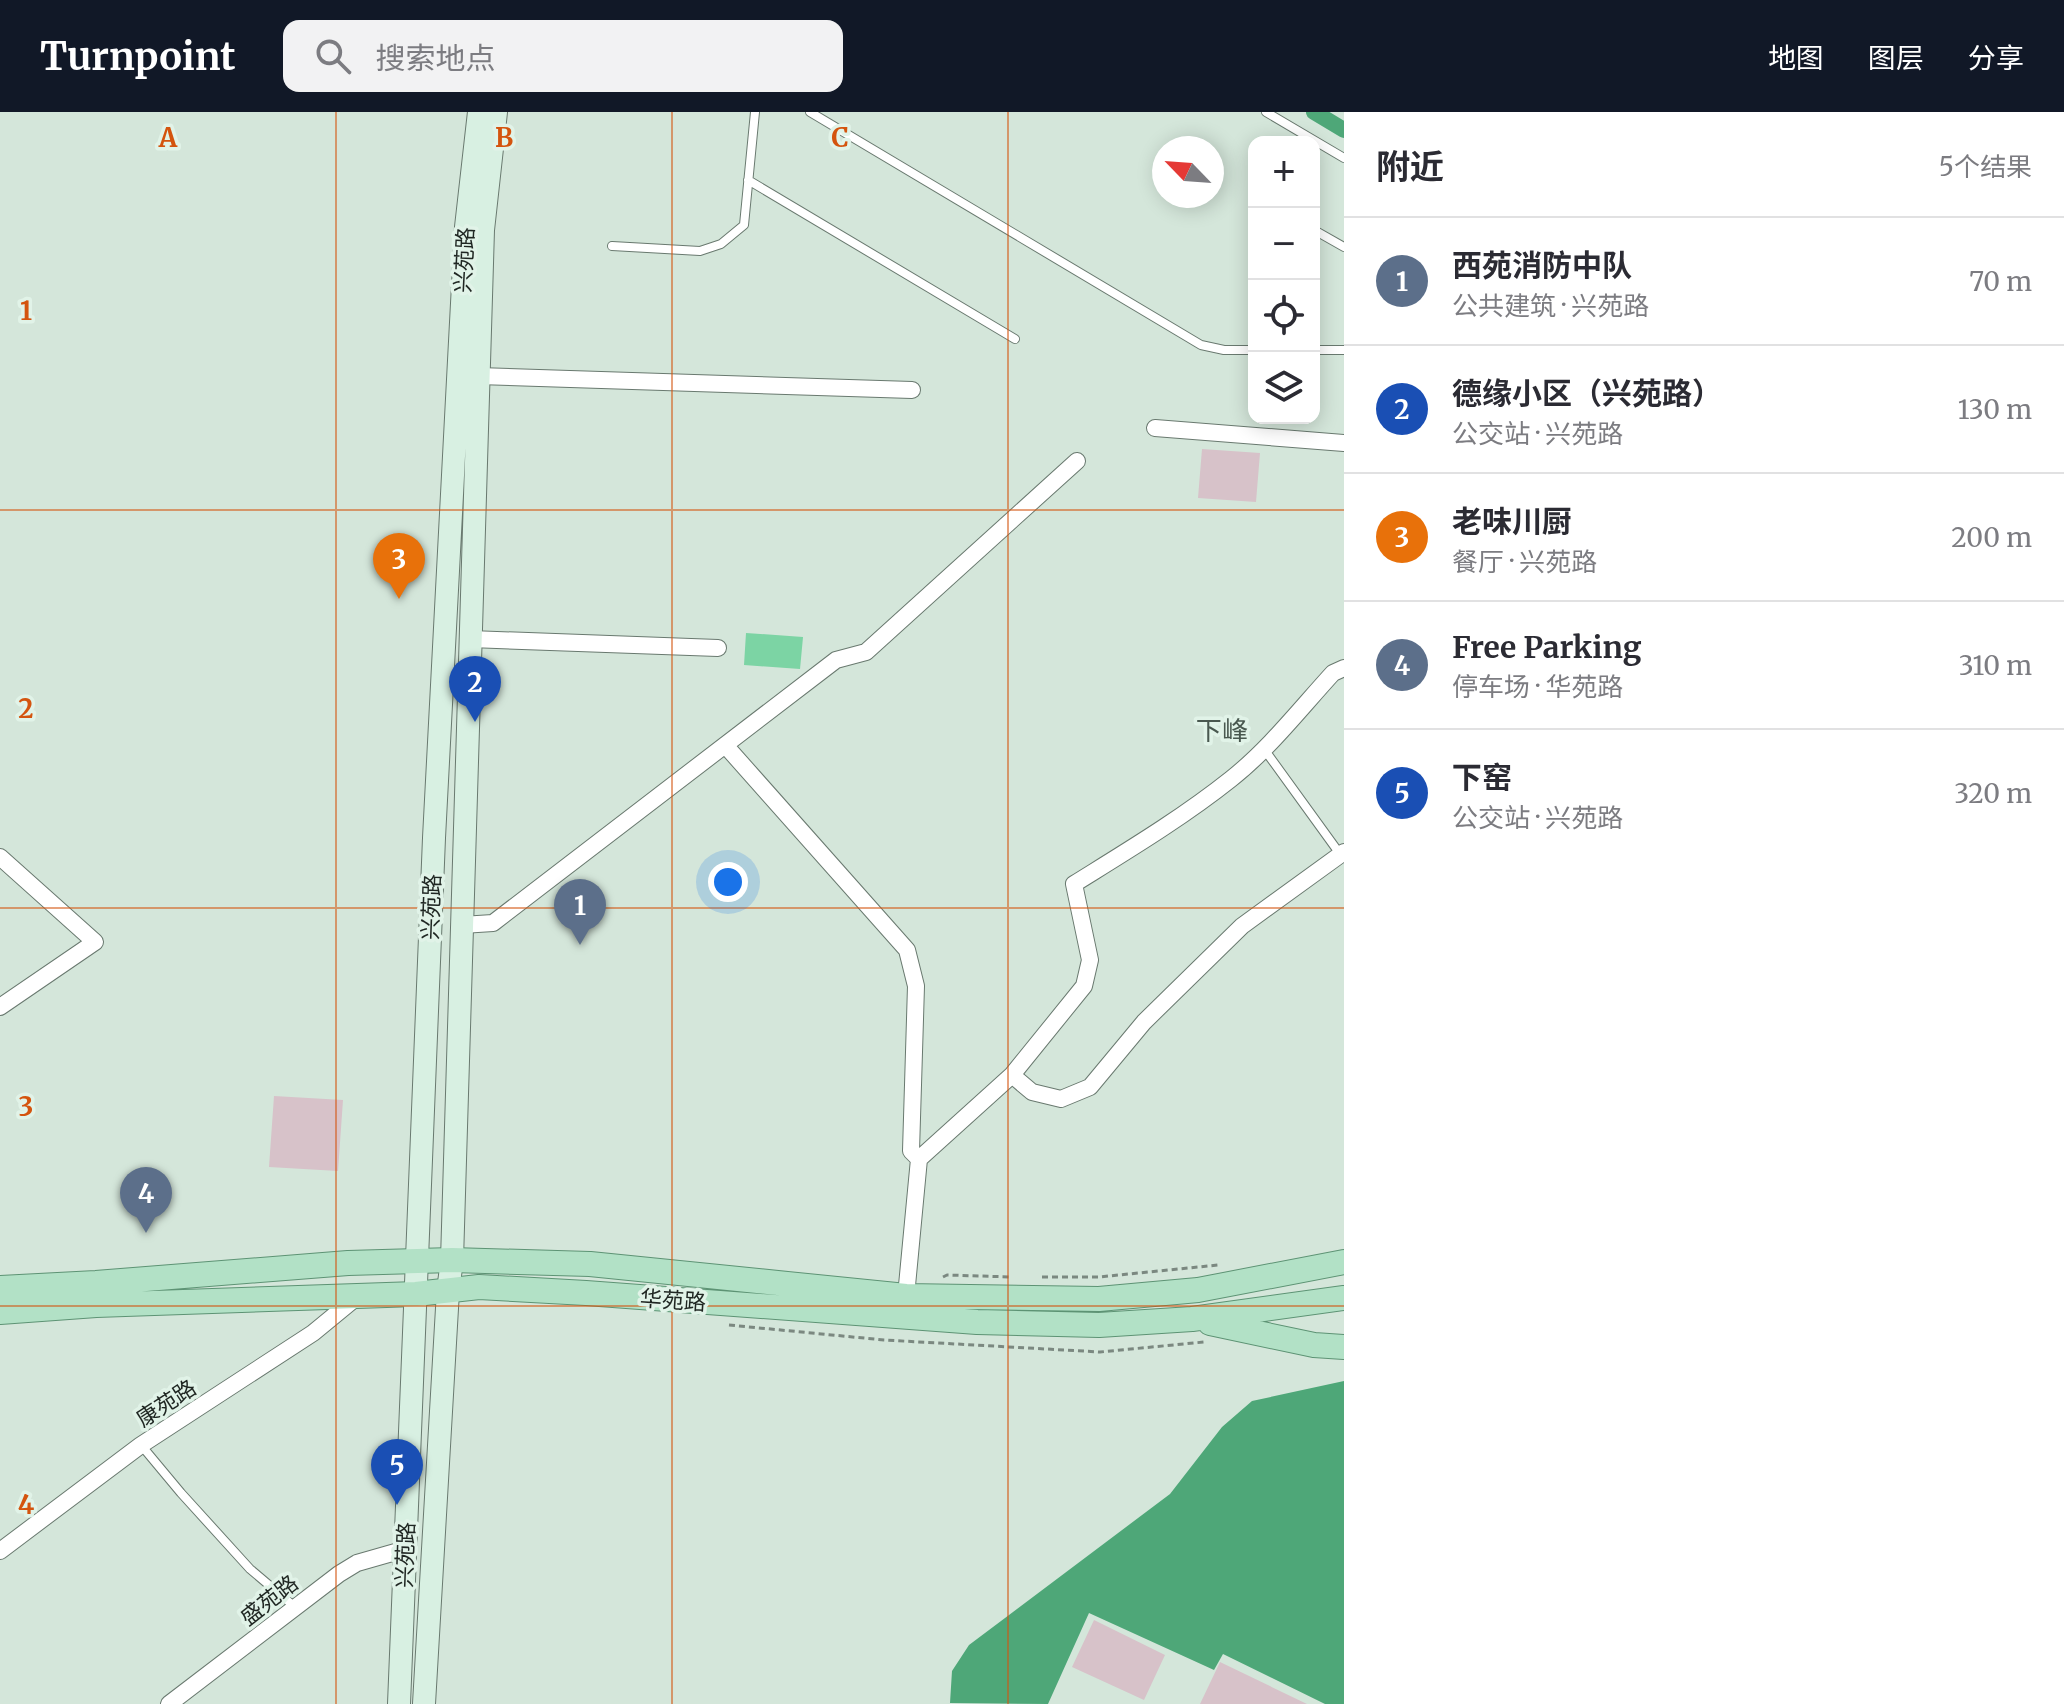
<!DOCTYPE html>
<html lang="zh">
<head>
<meta charset="utf-8">
<style>
  body { margin:0; font-family:Merriweather,"Noto Sans SC",serif; background:#f2f2f3; color:#2b2b33 }
  .controls { position:absolute; right:24px; top:24px; display:grid; overflow:hidden; border-radius:16px; box-shadow:0 4px 20px #0003 }
  .controls button { width:72px; height:72px; display:grid; place-items:center; padding:0; border:0; border-bottom:2px solid #e1e1e2; background:#fff; color:#2b2b33; font:40px sans-serif }
  .compass { position:absolute; left:1152px; top:24px; width:72px; height:72px; border-radius:50%; background:#fff; box-shadow:0 4px 20px #0003; rotate:295deg }
  .you { position:absolute; left:728px; top:770px; width:28px; height:28px; margin:-20px; border:6px solid #fff; border-radius:50%; background:#1a73e8; box-shadow:0 0 0 12px #1a73e833 }
  .badge { display:grid; place-items:center; width:52px; height:52px; border-radius:50%; background:#111827; color:#fff; font-size:26px; font-weight:700 }
  .pin { position:absolute; translate:-50% -66px; filter:drop-shadow(0 2px 4px #0008) }
  .pin::after { content:''; position:absolute; top:42px; width:28px; height:24px; background:inherit; clip-path:polygon(0 0,100% 0,50% 100%) }
  .list { margin:0; padding:0; list-style:none }
  h2 { display:flex; justify-content:space-between; align-items:center; height:104px; margin:0; padding:0 32px; font-size:34px }
  h2 small { font-size:26px; font-weight:400; color:#7c7c81 }
  .list li { display:grid; grid-template-columns:52px 1fr auto; gap:24px; align-items:center; box-sizing:border-box; height:128px; padding:0 32px; border-top:2px solid #e1e1e2 }
  .list b { display:block; font-size:30px; white-space:nowrap }
  .list p { margin:0; font-size:26px; white-space:nowrap; color:#7c7c81 }
  .list em { font-size:26px; font-style:normal; color:#7c7c81 }
  .icon { flex:none; width:44px; height:44px; fill:none; stroke:currentColor; stroke-width:2; stroke-linecap:round; stroke-linejoin:round }
  .map { position:relative; flex:none; width:1344px; height:1592px; overflow:hidden }
  header { display:flex; align-items:center; gap:48px; box-sizing:border-box; height:112px; padding:0 40px; background:#111827; color:#fff }
  header strong { font-size:38px }
  nav { display:flex; gap:44px; margin-inline-start:auto; font-size:28px }
  .search { width:560px; height:72px; background:#f2f2f3; display:flex; align-items:center; gap:20px; box-sizing:border-box; padding:0 28px; border-radius:16px; color:#7c7c81; font-size:30px }
  main { display:flex }
  aside { flex:1; background:#fff }
  .map>svg:first-child { display:block }
</style>
</head>
<body>
<header>
<strong>Turnpoint</strong>
<div class="search"><svg class="icon" aria-label="search" viewBox="0 0 24 24"><circle cx="10" cy="10" r="6"/><path d="M15 15l6 6"/></svg>搜索地点</div>
<nav><a>地图</a><a>图层</a><a>分享</a></nav>
</header>
<main>
<div class="map">
<svg width="1344" height="1592" viewBox="0 0 1344 1592">
  <rect width="100%" height="100%" fill="#d4e6da"/>
  <path fill="#7cd4a4" d="M746,521L803,525L800,557L744,553Z"/>
  <path fill="#4ea778" d="M1344,1269V1592H1325L1223,1542L1214,1558L1089,1501L1048,1592L950,1591L952,1559L969,1533L1170,1382L1222,1315L1252,1289Z"/>
  <g fill="none" stroke-linecap="round" stroke-linejoin="round">
    <path stroke="#4ea778" stroke-width="16" d="M1314,0L1344,18"/>
  </g>
  <path fill="#d7c2c9" d="M1202,337L1260,341L1256,390L1198,386Z
    M274,984L343,988L338,1059L269,1055Z
    M1094,1508L1165,1543L1144,1588L1072,1555Z
    M1220,1550L1307,1592H1200Z"/>
  <g fill="none" stroke-linecap="round" stroke-linejoin="round">
    <g stroke="#69796f" stroke-width="10">
      <path id="lane" d="M810,0L1201,233L1224,238H1254
        M1266,0L1344,46
        M748,68L1015,227
        M1314,118L1344,135
        M612,134L700,139L721,132L744,113L755,0
        M1314,238H1344
        M1264,637L1340,742
        M141,1333L181,1381L250,1457L295,1495"/>
    </g>
    <g stroke="#69796f" stroke-width="18">
      <path id="street" d="M478,264L912,278
        M1155,316L1344,331
        M470,527L718,536
        M725,633L907,838L916,874L911,1039L919,1047
        M0,745L95,830L0,895
        M462,813L493,811L836,548L866,540L1077,349
        M1012,963L1084,874L1090,848L1074,772C1127,739 1182,706 1231,667C1269,637 1300,597 1333,561L1344,556
        M906,1184L919,1047L1012,963L1032,980L1061,987L1090,975L1144,910L1242,814L1344,740
        M0,1439L141,1333L313,1221L358,1184
        M169,1592L339,1462L357,1451L406,1437"/>
    </g>
    <g stroke="#69796f" stroke-width="24">
      <path id="secondary" d="M399,1592L434,726L466,115L479,0
        M424,1592L448,1179L452,1148L483,118L496,0"/>
    </g>
    <g stroke="#5d9374" stroke-width="26">
      <path id="primary" d="M0,1176L96,1171L348,1151L452,1148L590,1152L906,1184L1099,1187L1198,1178L1344,1150
        M0,1200L96,1193L416,1182L479,1175L586,1181L977,1210L1099,1213L1192,1207L1344,1186
        M1210,1211L1314,1233L1344,1235"/>
    </g>
    <path stroke="#7b8880" stroke-width="3" stroke-dasharray="6 4" stroke-linecap="butt" d="M943,1165L947,1163L1011,1165
      M1042,1165H1099L1218,1153
      M729,1213L884,1228L1100,1240L1204,1230"/>
    <use href="#lane" stroke="#fff" stroke-width="8"/>
    <use href="#street" stroke="#fff" stroke-width="16"/>
    <use href="#secondary" stroke="#d8f0e2" stroke-width="22"/>
    <use href="#primary" stroke="#b2e1c6" stroke-width="24"/>
  </g>
  <path fill="none" stroke="#d4540e" stroke-width="2" stroke-opacity="0.55" d="M336,0V1592M672,0V1592M1008,0V1592M0,398H1344M0,796H1344M0,1194H1344"/>
  <g text-anchor="middle" dominant-baseline="central" stroke-width="7" stroke-linejoin="round" paint-order="stroke">
    <g font-size="22" fill="#1f2622" stroke="#e1f3e8">
      <text transform="translate(464 148) rotate(-87)">兴苑路</text>
      <text transform="translate(431 795) rotate(-88)">兴苑路</text>
      <text transform="translate(673 1188) rotate(4)">华苑路</text>
      <text transform="translate(166 1291) rotate(-33)">康苑路</text>
      <text transform="translate(405 1443) rotate(-88)">兴苑路</text>
      <text transform="translate(269 1488) rotate(-38)">盛苑路</text>
    </g>
    <g font-size="26" fill="#49584f" stroke="#e1f3e8">
      <text x="1222" y="618">下峰</text>
    </g>
  </g>
  <g font-size="26" text-anchor="middle" font-weight="bold" fill="#d4540e" stroke="#e1f3e8" stroke-width="7" stroke-linejoin="round" paint-order="stroke">
    <text x="168" y="35">A</text>
    <text x="504" y="35">B</text>
    <text x="840" y="35">C</text>
    <text x="26" y="208">1</text>
    <text x="26" y="606">2</text>
    <text x="26" y="1004">3</text>
    <text x="26" y="1402">4</text>
  </g>
</svg>
<div class="controls">
<button>+</button>
<button>−</button>
<button><svg class="icon" aria-label="locate" viewBox="0 0 24 24"><circle cx="12" cy="12" r="6"/><path d="M12 2v4M12 18v4M2 12h4M18 12h4"/></svg></button>
<button><svg class="icon" aria-label="layers" viewBox="0 0 24 24"><path d="M12 4l9 5-9 5-9-5zM3 14l9 5 9-5"/></svg></button>
</div>
<svg class="compass" viewBox="-18 -18 36 36"><path d="M0-13l5 13h-10z" fill="#e53935"/><path d="M0 13l5-13h-10z" fill="#7c7c81"/></svg>
<div class="you"></div>
<div class="pin badge" style="left:580px;top:833px;background:#5c6f8a">1</div>
<div class="pin badge" style="left:475px;top:610px;background:#1a4fb4">2</div>
<div class="pin badge" style="left:399px;top:487px;background:#e8710a">3</div>
<div class="pin badge" style="left:146px;top:1121px;background:#5c6f8a">4</div>
<div class="pin badge" style="left:397px;top:1393px;background:#1a4fb4">5</div>
</div>
<aside>
<h2>附近<small>5个结果</small></h2>
<ul class="list">
<li><span class="badge" style="background:#5c6f8a">1</span><div><b>西苑消防中队</b><p>公共建筑 · 兴苑路</p></div><em>70 m</em></li>
<li><span class="badge" style="background:#1a4fb4">2</span><div><b>德缘小区（兴苑路）</b><p>公交站 · 兴苑路</p></div><em>130 m</em></li>
<li><span class="badge" style="background:#e8710a">3</span><div><b>老味川厨</b><p>餐厅 · 兴苑路</p></div><em>200 m</em></li>
<li><span class="badge" style="background:#5c6f8a">4</span><div><b>Free Parking</b><p>停车场 · 华苑路</p></div><em>310 m</em></li>
<li><span class="badge" style="background:#1a4fb4">5</span><div><b>下窑</b><p>公交站 · 兴苑路</p></div><em>320 m</em></li>
</ul>
</aside>
</main>
</body>
</html>
